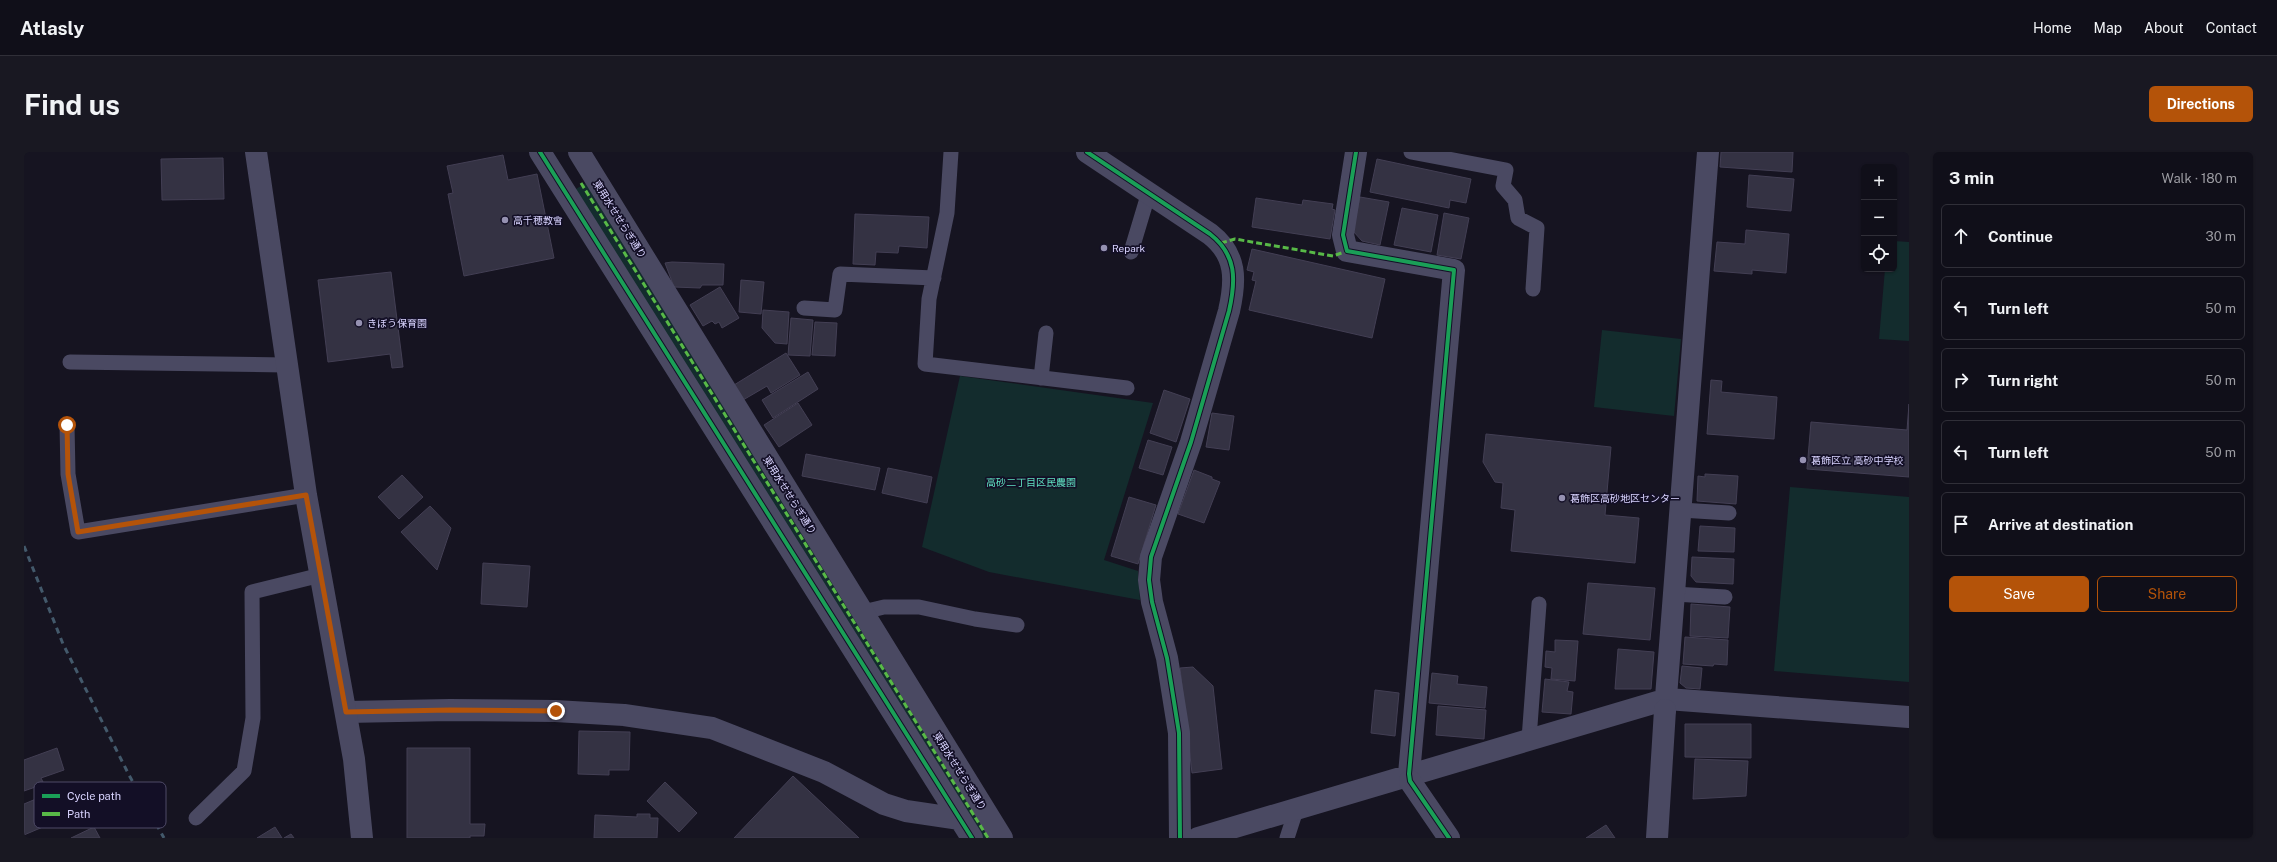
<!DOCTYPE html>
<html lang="en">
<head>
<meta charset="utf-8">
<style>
  body { margin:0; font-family:"Public Sans","Noto Sans JP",sans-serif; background:#191822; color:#f1f3f6 }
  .controls { position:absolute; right:12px; top:12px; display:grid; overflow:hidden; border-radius:6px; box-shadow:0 1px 3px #0004 }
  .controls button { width:36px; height:36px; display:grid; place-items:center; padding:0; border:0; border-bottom:1px solid #302f38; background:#100f19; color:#f1f3f6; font:20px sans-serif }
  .stop { position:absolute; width:12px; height:12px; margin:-9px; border:3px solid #b45309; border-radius:50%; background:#fff }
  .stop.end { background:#b45309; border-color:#fff; box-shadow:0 1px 4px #0008 }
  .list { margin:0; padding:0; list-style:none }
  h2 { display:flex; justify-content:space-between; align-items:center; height:52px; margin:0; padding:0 16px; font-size:17px }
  h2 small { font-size:13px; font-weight:400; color:#9c9ca2 }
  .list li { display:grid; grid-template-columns:26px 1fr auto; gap:12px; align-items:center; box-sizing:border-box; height:64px; margin:0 8px 8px; padding:0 8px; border:1px solid #302f38; border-radius:6px }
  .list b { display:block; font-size:15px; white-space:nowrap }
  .list em { font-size:13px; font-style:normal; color:#9c9ca2 }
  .actions { display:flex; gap:8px; padding:12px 16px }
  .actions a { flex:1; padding:9px 0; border:1px solid #b45309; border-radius:6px; text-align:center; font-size:14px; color:#b45309 }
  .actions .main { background:#b45309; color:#fff }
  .icon { flex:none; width:22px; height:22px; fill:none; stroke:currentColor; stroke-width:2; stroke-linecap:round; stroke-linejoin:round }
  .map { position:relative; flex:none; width:1885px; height:686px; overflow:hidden; border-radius:6px }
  header { display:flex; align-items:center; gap:24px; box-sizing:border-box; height:56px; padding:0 20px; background:#100f19; border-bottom:1px solid #302f38 }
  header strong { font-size:19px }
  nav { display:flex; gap:22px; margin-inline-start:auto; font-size:14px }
  .intro { display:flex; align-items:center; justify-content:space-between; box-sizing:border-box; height:96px; padding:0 24px }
  h1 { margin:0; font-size:28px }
  .button { padding:10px 18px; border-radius:6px; background:#b45309; color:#fff; font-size:14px; font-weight:700 }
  main { display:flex; gap:24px; padding:0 24px }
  aside { flex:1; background:#100f19; border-radius:6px; box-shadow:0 1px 3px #0004 }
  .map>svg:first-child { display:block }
</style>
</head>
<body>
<header>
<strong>Atlasly</strong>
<nav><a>Home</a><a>Map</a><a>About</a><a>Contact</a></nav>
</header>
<div class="intro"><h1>Find us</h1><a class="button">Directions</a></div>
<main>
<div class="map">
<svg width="1885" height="686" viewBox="0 0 1885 686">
  <rect width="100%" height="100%" fill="#161421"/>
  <path fill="#132c2d" d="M569,27L975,686H950L545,41Z
    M1870,89L1885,90V189L1855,187L1861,117H1870Z
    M1578,178L1657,187L1650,264L1570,255Z
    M936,224L1129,251L1080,408L1114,419L1116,448L965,420L898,395Z
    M1766,335L1885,345V530L1750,519Z"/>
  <path fill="#343243" stroke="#433f54" d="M1697,0H1769L1768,20L1696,15Z
    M479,3L484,28L513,22L530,106L440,124L424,42L429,41L423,14Z
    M199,6L200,47L138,48L137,7Z
    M1353,7L1447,27L1442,51L1426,48L1425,56L1346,40Z
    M1725,23L1770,27L1767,59L1723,55Z
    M1336,45L1365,50L1356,93L1338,89L1329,79Z
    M1232,46L1278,53L1279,48L1309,52L1308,57L1311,58L1306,87L1228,75Z
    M1378,56L1414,63L1407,100L1370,93Z
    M1420,61L1445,66L1437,107L1413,103Z
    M831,62L905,65L903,96L875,94L874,101L852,100L851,113L829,112Z
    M1722,78L1765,82L1762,121L1728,118V122L1690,119L1693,90L1721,92Z
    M1228,97L1361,127L1348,186L1225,158L1232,129L1228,128L1230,120L1223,118Z
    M648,110L700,112L699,133H678L676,136L650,135L641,111Z
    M367,120L379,215L368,216L366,202L304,210L294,128Z
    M717,128L740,130L737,162L715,160Z
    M696,135L715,166L698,176L695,170L691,172L688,169L679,174L666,153Z
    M739,158L765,160L763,192L751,191L738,176Z
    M767,166L789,168L786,204L764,203Z
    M791,170L813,171L811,204L788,203Z
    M762,201L776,223L747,241L743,234L719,248L710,233Z
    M784,220L794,237L749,266L738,248Z
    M1687,228L1698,229L1697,240L1753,245L1750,287L1683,282Z
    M1140,238L1166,247L1152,290L1126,281Z
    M774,251L788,273L755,295L740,273Z
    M1885,252V325L1783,317L1787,270L1883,278Z
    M1188,261L1210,264L1205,298L1182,295Z
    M1462,282L1587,295L1581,363L1615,366L1611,411L1487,399L1491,358L1477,356L1479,331L1471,330L1459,310Z
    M1124,288L1148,295L1139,323L1115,316Z
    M782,302L856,316L851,338L778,324Z
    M864,316L908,325L903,351L858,341Z
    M1170,318L1188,325V327L1196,330L1180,371L1154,362Z
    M1681,322L1714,324L1712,352L1673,349L1674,324L1681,325Z
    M378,323L399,345L375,367L354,345Z
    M1105,345L1132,353L1114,412L1087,404Z
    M406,354L427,376L413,418L377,380Z
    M1676,374L1711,376L1710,400L1674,399Z
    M1668,405L1710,407L1709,432L1672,430L1667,424Z
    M459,411L506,414L503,455L457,452Z
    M1564,431L1631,436L1626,488L1559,482Z
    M1667,452L1706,455L1704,486L1666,484Z
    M1661,485L1704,488L1703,513L1690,512L1689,514L1659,512Z
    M1531,488L1554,489L1551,529L1527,527L1528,516L1521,515L1522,499L1531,500Z
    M1594,497L1630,500L1627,537H1591Z
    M1658,514L1678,516L1676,537L1662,536L1656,531Z
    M1169,515L1189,534L1198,617L1168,621L1156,516Z
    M1408,521L1434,524L1433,532L1463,535L1461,556L1405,551Z
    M1521,527L1545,530L1543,539L1549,540L1547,562L1518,560Z
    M1351,538L1375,541L1371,584L1347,581Z
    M1414,554L1462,558L1460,587L1412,583Z
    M1661,572H1727V606L1661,605Z
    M555,579L606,580L605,618H585V623L554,622Z
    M33,596L40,618L17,626L20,632L0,639V608Z
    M383,596H446V672H461L460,684H446V686H383Z
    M1671,607L1724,609L1722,644L1669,647Z
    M769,624L835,686H710Z
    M641,630L673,661L655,680L623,649Z
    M50,631L61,657L0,683V652Z
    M613,662H626V666H634L633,686H570L571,663L613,665Z
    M1582,673L1591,686H1562Z
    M70,675L76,686H47Z
    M251,675L258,686H233Z
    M267,682L270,686H260Z"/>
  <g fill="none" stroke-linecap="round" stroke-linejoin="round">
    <path stroke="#4a4962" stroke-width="15" d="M927,0L923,61L905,147L901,212L1103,236
      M1387,0L1482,18L1479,34L1491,48L1494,66L1513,76L1509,137
      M1107,100L1125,40
      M780,156L811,158L816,122L910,126
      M46,210L262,213
      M1017,226L1022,181
      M43,273L44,322L54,380L282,343
      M1657,358L1705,361
      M1650,442L1701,445
      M839,460L860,455H895L951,467L993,473
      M1505,587L1515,452
      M172,666L220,619L229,566L228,440L297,423
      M1263,686L1273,655"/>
    <path stroke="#4a4962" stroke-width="22" d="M516,0L948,686
      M555,0L978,686
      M1063,0L1186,82C1213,103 1212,128 1205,159L1167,290L1127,405L1125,428L1128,450L1143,506L1155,581L1156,686
      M1332,0L1319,83L1323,99L1430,118L1385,622L1386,629
      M1641,558L1684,0
      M322,560L426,558L531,559L600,563L688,576L800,620L860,652L882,659L936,667
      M1174,686L1643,547L1885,565"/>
    <path stroke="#4a4962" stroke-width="22" d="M232,0L282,343L330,607L338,686
      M1386,629L1425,686
      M1633,686L1641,558"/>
    <path stroke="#43596b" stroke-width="3" stroke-dasharray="6 5" stroke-linecap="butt" d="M0,394L39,492L105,623L140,686"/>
    <path stroke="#58b947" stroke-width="3" stroke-dasharray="6 3" stroke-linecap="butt" d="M557,31L964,686
      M1197,91L1211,87L1309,104L1323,99"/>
    <g stroke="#130f26" stroke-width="6">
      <path id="cycleway" d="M516,0L948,686
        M1063,0L1186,82C1213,103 1212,128 1205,159L1167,290L1127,405L1125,428L1128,450L1143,506L1155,581L1156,686
        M1332,0L1319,83L1323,99L1430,118L1385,622L1386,629L1425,686"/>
    </g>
    <use href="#cycleway" stroke="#1a9f57" stroke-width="4"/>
  </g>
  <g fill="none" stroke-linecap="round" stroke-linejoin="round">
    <path stroke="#b45309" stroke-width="5" d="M43,273L44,322L54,380L282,343L322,560L426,558L532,559"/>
  </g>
  <g fill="#9591b1" stroke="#130f26" stroke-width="1.5">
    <circle cx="481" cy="68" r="4"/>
    <circle cx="1080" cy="96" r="4"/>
    <circle cx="335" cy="171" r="4"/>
    <circle cx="1779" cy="308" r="4"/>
    <circle cx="1538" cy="346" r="4"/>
  </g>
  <g text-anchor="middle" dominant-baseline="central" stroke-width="3.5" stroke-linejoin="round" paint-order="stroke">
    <g font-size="10" fill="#d9d4ff" stroke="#130f26">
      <text transform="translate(596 67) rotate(58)">東用水せせらぎ通り</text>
      <text transform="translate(766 343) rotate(58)">東用水せせらぎ通り</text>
      <text transform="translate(936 619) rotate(58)">東用水せせらぎ通り</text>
    </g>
    <g font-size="10" fill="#d9d4ff" stroke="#130f26" text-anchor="start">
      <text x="489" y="68">高千穂教會</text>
      <text x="1088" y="96">Repark</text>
      <text x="343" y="171">きぼう保育園</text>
      <text x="1787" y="308">葛飾区立 高砂中学校</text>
      <text x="1546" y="346">葛飾区高砂地区センター</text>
    </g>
    <g font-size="10" fill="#5fe0c0" stroke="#130f26">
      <text x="1007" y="330">高砂二丁目区民農園</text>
    </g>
  </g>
  <rect x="10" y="630" width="132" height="46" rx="6" fill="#130f26" stroke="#4e4a67" stroke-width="1"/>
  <rect x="18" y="642" width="18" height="4" fill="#1a9f57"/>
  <rect x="18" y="660" width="18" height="4" fill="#58b947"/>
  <g font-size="11" fill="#d9d4ff">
    <text x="43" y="648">Cycle path</text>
    <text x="43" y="666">Path</text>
  </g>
</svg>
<div class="controls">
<button>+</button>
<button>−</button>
<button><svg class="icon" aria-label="locate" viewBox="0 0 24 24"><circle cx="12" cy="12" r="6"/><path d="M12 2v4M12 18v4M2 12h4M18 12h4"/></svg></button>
</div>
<div class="stop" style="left:43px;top:273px"></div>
<div class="stop end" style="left:532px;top:559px"></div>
</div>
<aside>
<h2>3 min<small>Walk · 180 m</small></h2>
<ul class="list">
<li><svg class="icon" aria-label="ahead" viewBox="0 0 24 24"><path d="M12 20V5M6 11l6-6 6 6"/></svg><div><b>Continue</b></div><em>30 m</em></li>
<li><svg class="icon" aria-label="left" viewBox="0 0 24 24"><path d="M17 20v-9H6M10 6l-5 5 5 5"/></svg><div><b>Turn left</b></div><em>50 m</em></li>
<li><svg class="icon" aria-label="right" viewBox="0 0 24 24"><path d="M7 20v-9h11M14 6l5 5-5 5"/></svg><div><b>Turn right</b></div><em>50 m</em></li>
<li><svg class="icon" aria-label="left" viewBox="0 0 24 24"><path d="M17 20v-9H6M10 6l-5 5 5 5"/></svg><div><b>Turn left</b></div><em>50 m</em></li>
<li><svg class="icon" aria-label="arrive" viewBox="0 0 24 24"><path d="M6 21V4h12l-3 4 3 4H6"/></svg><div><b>Arrive at destination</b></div></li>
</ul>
<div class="actions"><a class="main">Save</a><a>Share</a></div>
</aside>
</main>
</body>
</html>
